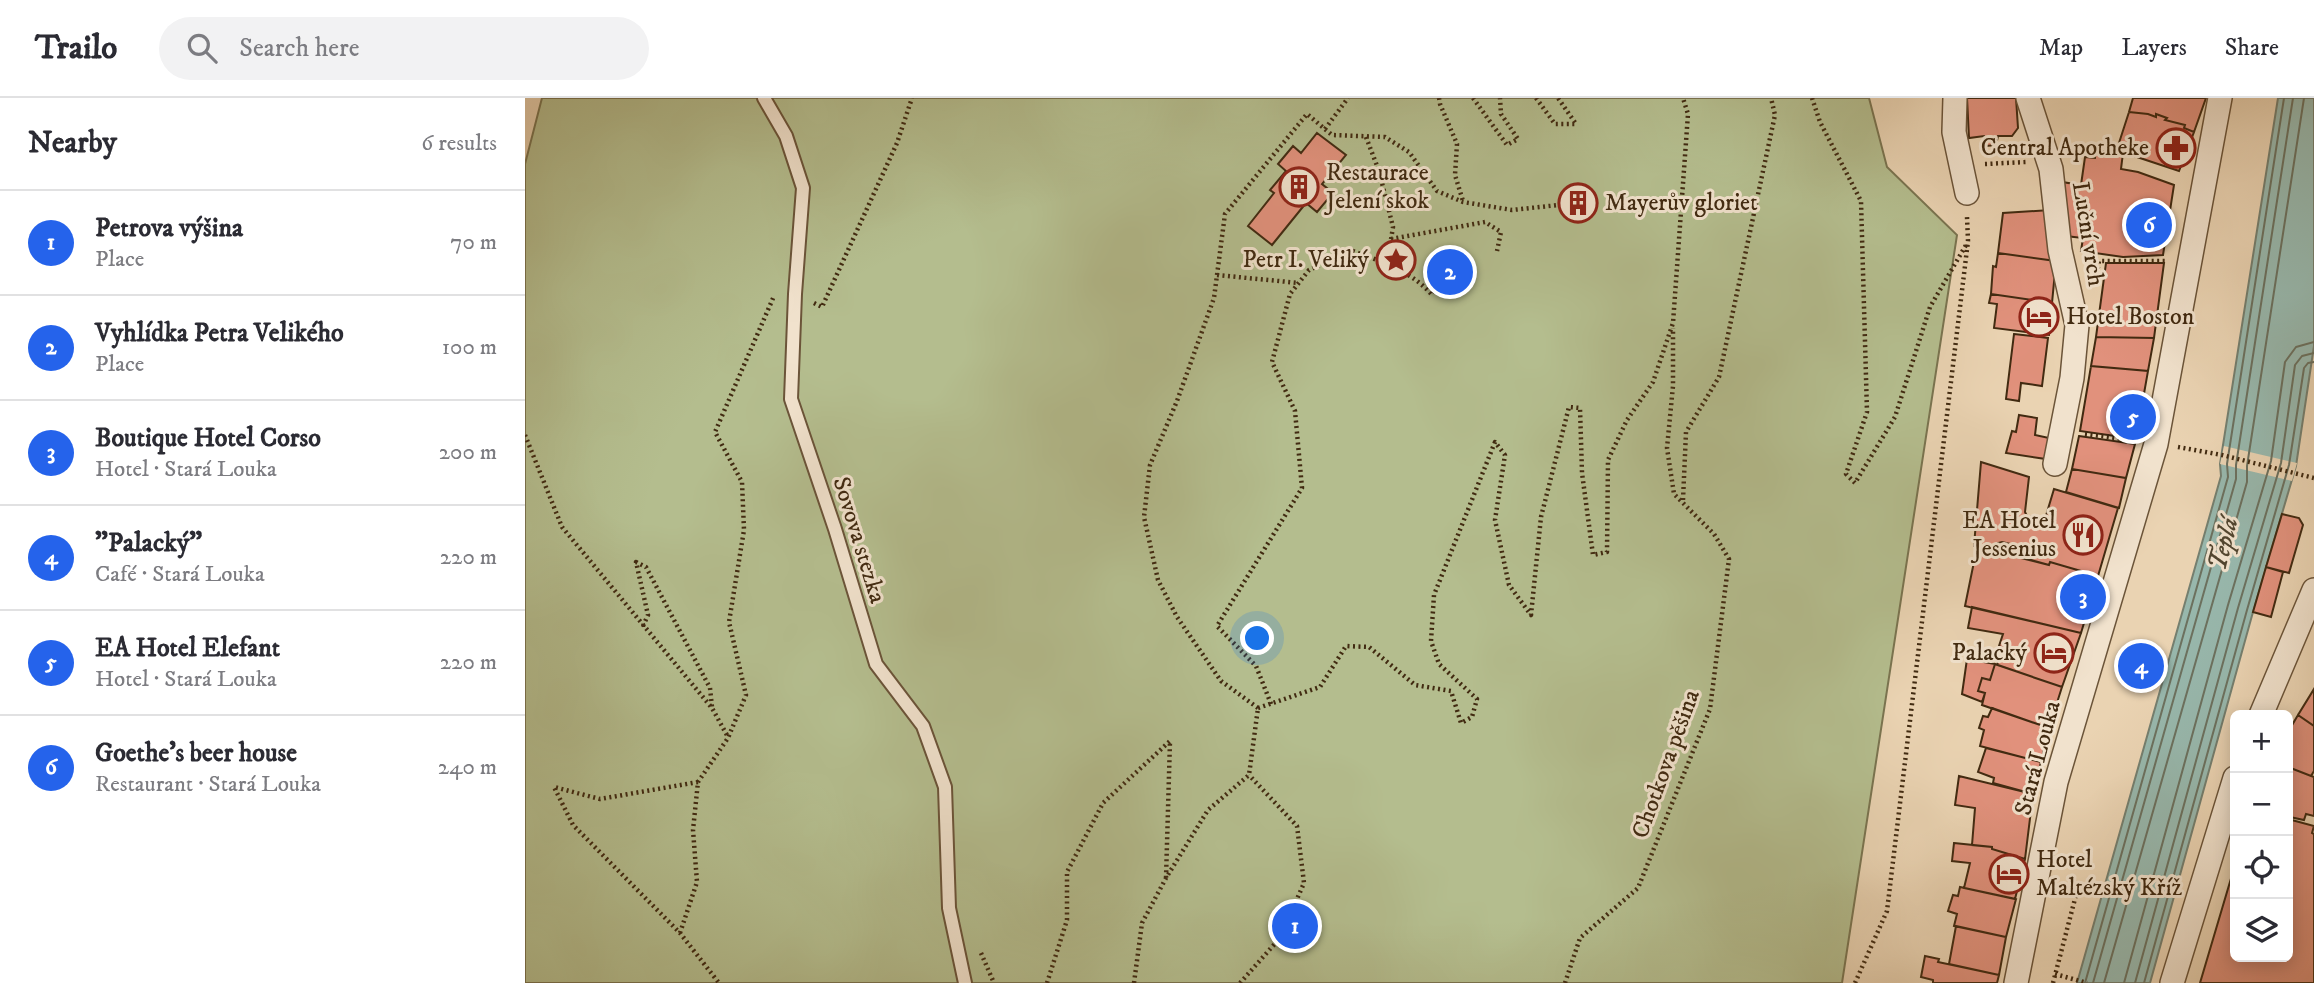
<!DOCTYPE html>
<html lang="en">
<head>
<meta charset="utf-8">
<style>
  body { margin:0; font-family:"IM FELL DW Pica",serif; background:#f2f2f3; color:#2b2b33 }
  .controls { position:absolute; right:21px; bottom:21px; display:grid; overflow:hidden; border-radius:10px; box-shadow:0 4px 18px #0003 }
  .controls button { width:63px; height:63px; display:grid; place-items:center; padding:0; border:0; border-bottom:2px solid #e1e1e2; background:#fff; color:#2b2b33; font:35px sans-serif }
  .you { position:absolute; left:733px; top:541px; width:24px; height:24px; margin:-18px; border:5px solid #fff; border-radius:50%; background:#1a73e8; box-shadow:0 0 0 10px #1a73e833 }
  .badge { display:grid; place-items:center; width:46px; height:46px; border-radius:50%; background:#2563eb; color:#fff; font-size:23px; font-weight:700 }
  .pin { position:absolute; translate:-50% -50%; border:4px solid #fff; box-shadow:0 2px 7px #0006 }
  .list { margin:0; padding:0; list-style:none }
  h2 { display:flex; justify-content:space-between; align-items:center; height:91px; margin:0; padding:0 28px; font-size:30px }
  h2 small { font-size:23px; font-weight:400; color:#7c7c81 }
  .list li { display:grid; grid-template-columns:46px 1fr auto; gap:21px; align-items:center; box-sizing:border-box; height:105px; padding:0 28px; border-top:2px solid #e1e1e2 }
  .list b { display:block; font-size:26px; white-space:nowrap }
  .list p { margin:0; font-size:23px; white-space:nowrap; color:#7c7c81 }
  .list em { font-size:23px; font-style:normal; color:#7c7c81 }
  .icon { flex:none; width:38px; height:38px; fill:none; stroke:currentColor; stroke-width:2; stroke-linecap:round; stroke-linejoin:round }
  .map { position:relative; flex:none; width:1789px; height:885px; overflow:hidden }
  header { display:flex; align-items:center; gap:42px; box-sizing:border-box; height:98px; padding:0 35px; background:#fff; border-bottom:2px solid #e1e1e2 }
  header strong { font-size:33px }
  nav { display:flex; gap:38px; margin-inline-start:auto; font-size:24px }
  .search { width:490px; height:63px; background:#f2f2f3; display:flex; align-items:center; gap:18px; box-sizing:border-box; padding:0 24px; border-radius:38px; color:#7c7c81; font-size:26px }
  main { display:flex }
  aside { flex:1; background:#fff }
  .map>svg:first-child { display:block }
</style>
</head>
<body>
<header>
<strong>Trailo</strong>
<div class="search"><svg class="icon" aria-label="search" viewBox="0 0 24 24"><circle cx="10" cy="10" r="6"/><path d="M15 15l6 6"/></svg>Search here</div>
<nav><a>Map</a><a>Layers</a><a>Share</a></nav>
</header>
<main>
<aside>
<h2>Nearby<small>6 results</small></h2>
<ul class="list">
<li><span class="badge">1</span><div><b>Petrova výšina</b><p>Place</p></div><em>70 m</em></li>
<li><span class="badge">2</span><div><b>Vyhlídka Petra Velikého</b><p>Place</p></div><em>100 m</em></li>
<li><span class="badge">3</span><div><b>Boutique Hotel Corso</b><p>Hotel · Stará Louka</p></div><em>200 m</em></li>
<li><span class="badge">4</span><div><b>&quot;Palacký&quot;</b><p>Café · Stará Louka</p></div><em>220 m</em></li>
<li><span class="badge">5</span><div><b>EA Hotel Elefant</b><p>Hotel · Stará Louka</p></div><em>220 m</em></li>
<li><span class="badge">6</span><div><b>Goethe’s beer house</b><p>Restaurant · Stará Louka</p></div><em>240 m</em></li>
</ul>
</aside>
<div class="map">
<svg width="1789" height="885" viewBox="0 0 1789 885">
  <rect width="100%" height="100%" fill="#ead3b2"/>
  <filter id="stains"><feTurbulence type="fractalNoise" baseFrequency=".00286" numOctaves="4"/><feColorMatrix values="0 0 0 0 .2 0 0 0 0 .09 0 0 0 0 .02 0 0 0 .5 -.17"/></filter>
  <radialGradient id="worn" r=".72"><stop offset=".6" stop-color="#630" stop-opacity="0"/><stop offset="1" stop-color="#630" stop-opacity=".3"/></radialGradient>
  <path fill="#b4bd8e" stroke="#7a7450" stroke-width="2" d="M17,0H1344L1362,69L1432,137L1317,885H0V66Z"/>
  <path fill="#98b8ad" stroke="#757f6f" stroke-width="2" d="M1753,0H1789V248L1771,368L1728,514L1625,885H1552L1696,378L1695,366Z"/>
  <path fill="#ead3b2" d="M1699,348L1772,365L1767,383L1695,366Z"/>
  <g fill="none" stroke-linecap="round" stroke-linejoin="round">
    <path stroke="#6c715f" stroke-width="2" d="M1560,885L1703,379L1702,366L1759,0
      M1568,885L1711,381V367L1768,0
      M1579,885L1722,384V368L1779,0
      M1599,885L1703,507L1746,363L1760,264L1771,249L1789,244
      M1610,885L1713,510L1756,365L1770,267L1777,258L1789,255
      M1619,885L1722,512L1764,367L1779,270L1783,265L1789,264"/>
  </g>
  <path fill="#e1917c" stroke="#412a11" stroke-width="2" d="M1442,0H1491L1493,30L1487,38H1473L1471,47L1461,48L1459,38L1444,40Z
    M1608,0H1681L1669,34L1659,30L1660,27L1640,22L1642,20L1631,16V19L1623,16L1604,14Z
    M1604,14L1623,16L1631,19V16L1642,20L1640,22L1660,27L1659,30L1669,34L1654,73L1606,57L1593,48Z
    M792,35L821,57L797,86L808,95L792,114L781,105L747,147L723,128L749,95L745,92L761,73L753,66L768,48L776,55Z
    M1571,52L1598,55L1596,71L1613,74L1649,87L1644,119L1648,126L1642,131L1638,157L1598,159L1556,153L1558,140L1541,138L1537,84L1556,87L1560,59L1570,60Z
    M1044 105a10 10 0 1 1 20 0a10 10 0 1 1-20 0Z
    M1525,112L1531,163L1473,155L1478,115Z
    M1473,155L1531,163L1527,205L1466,196L1468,168L1471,169Z
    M1581,165H1639L1629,240L1571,239Z
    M1466,196L1527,205L1524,237L1469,230L1472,206L1464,205Z
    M1489,236L1523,240L1517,288L1496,285L1494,303L1481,301Z
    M1571,239L1629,240L1623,273L1566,268Z
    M1566,268L1623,273L1611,341L1555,333Z
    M1494,317L1512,320L1510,337L1524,340L1521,361L1481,355L1487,333L1491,334Z
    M1554,338L1610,346L1601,380L1547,371Z
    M1456,364L1504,379L1500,414L1502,418L1520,421L1529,391L1593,410L1573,478L1525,464L1524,467L1492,458L1494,448L1477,444L1473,445L1471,454L1449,448Z
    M1547,371L1601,380L1594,410L1541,394Z
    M1757,416L1774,420L1778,427L1764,475L1741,469Z
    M1452,449L1524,467L1525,464L1573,478L1556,535L1440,508Z
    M1741,469L1758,474L1746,519L1728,514Z
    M1447,509L1556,535L1537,589L1472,567L1478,550L1474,548L1478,536L1443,530Z
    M1442,561L1470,566L1465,582L1457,580L1453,593L1460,595L1457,604L1437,596Z
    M1470,566L1537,589L1524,630L1457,607L1460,595L1453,593L1457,580L1465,582Z
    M1789,591V628L1773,617Z
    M1467,610L1524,630L1516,664L1455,648L1459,632L1454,630L1458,618L1463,619Z
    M1773,617L1789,628V673L1786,678L1763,669V634Z
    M1461,650L1516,664L1508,696L1468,685L1469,680L1453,674Z
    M1763,669L1789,679V718L1781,716L1779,722L1765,719V721H1763Z
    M1434,678L1508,696L1500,761L1467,751V749L1447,747L1450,710L1430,707Z
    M1763,721L1789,728L1787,735L1789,736V885H1675L1710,767V859H1763Z
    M1429,745L1467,749V751L1500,761L1490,801L1439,790L1445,765L1427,763Z
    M1435,789L1491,801L1481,839L1429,828L1432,816L1423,813L1428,797L1433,798Z
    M1431,828L1481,839L1474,877L1424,866Z
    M1400,858L1414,861L1413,864L1474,877L1472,885H1408V882L1396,879Z"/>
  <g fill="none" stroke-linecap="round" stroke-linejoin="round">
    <g stroke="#6b5439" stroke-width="16">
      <path id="lane" d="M239,0L261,38L278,90L270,196L266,301L310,431L351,566L398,628L420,689L424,810L440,885"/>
    </g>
    <g stroke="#6b5439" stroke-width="26">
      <path id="street" d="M1430,0L1429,34L1442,95
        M1503,0L1526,71L1535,152L1552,227L1547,280L1530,366
        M1736,617L1789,492
        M1491,885L1531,684L1631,346L1695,0
        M1647,885L1710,680"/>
    </g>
    <path stroke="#412a11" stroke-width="4.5" stroke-dasharray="2 3.5" stroke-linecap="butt" d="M914,0L915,6L932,46L930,77L938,103
      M948,0L982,47L993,41L976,16L975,0
      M1011,0L1030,26H1051L1033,0
      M1287,0L1295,24L1336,103L1342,314L1321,376L1330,385L1370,319L1405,209L1441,147
      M800,31L823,0
      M841,39L854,73L868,129L862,166
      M1460,66L1501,64
      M866,141L960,124L976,134L972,153
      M692,177L774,185
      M1570,187L1574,163H1642
      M289,205L297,209L372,45L387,0
      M1560,336L1607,342
      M0,337L37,429L187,610L203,639
      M1653,349L1697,357L1789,380
      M1158,402L1161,334L1194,279L1250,17L1246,0
      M118,528L123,517L111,464L121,469L185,590L187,609
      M746,606L731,568L692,528L777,390L770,313L747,264L765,196L784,172L828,153C855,163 888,174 907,197L914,182L925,174
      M733,610L795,589L821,548L844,549L890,587L926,593L936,625L947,619L952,601L914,566L906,543L909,497L970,344L980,357L970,422L984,487L1006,517L1016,419L1044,309L1055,310L1057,375L1068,457L1082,454L1083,362L1102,322L1128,284L1148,225L1163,16L1158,0
      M733,610L696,583L652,519L633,482L619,419L625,367L652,303L689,200L700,116L782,16L807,37L860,39L884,54L912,93L938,104L987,112L1043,106
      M173,684L75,701L29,689L48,727L155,835L194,885
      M155,835L172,784L168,732L173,684L203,640L221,597L204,524L219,432L217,384L190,334L249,198
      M456,855L469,885
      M1530,876L1562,885
      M522,885L542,822V774L578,705L645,643L641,780
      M609,885L617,825L641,780L683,712L724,677L733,610
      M715,885L755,840L779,785L772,728L724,677
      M1040,885L1055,840L1113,790L1185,611L1204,461L1189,436L1149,396L1142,350L1148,288V230
      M1330,885L1362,813L1443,143L1442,119
      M1528,885L1551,797L1534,787"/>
    <use href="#lane" stroke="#f1e2cd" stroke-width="12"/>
    <use href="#street" stroke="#f1e2cd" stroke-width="23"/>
  </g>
  <defs>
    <g id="pharmacy-ring" transform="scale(2.0125)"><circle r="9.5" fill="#f1e2cd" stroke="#8f2418" stroke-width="1.5"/><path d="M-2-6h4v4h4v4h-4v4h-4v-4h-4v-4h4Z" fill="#8f2418"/></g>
    <g id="building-ring" transform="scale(2.0125)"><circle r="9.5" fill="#f1e2cd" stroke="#8f2418" stroke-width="1.5"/><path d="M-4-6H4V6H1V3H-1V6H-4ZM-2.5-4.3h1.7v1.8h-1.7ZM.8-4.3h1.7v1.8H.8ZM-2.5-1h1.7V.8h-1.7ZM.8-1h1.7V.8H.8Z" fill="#8f2418"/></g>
    <g id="sight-ring" transform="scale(2.0125)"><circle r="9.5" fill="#f1e2cd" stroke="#8f2418" stroke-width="1.5"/><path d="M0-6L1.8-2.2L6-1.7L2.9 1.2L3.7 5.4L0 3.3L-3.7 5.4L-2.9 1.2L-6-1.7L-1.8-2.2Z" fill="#8f2418"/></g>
    <g id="hotel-ring" transform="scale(2.0125)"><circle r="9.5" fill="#f1e2cd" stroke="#8f2418" stroke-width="1.5"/><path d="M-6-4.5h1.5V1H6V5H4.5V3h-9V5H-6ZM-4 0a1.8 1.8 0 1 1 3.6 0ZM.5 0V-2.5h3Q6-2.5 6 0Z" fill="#8f2418"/></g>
    <g id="restaurant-ring" transform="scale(2.0125)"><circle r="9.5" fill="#f1e2cd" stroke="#8f2418" stroke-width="1.5"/><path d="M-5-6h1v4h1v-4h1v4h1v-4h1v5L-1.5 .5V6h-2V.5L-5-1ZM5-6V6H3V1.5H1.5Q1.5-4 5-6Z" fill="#8f2418"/></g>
  </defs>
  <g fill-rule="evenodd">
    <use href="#pharmacy-ring" x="1651" y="50"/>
    <use href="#building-ring" x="774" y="89"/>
    <use href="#building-ring" x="1053" y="105"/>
    <use href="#sight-ring" x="871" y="162"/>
    <use href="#hotel-ring" x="1514" y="219"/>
    <use href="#restaurant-ring" x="1558" y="437"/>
    <use href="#hotel-ring" x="1529" y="555"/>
    <use href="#hotel-ring" x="1484" y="776"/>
  </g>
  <g text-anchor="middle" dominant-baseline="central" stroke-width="6" stroke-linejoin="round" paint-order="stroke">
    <g font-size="24" fill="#412a11" stroke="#f1e2cd" text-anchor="end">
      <text x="1624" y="50">Central Apotheke</text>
      <text x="801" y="75" text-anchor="start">Restaurace<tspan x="801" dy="28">Jelení skok</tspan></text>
      <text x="1080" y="105" text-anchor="start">Mayerův gloriet</text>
      <text x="844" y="162">Petr I. Veliký</text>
      <text x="1541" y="219" text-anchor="start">Hotel Boston</text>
      <text x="1531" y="423">EA Hotel<tspan x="1531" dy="28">Jessenius</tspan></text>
      <text x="1502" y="555">Palacký</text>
      <text x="1511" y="762" text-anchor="start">Hotel<tspan x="1511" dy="28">Maltézský Kříž</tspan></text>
    </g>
    <g font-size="24" fill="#412a11" stroke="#f1e2cd">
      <text transform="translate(1563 136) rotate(81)">Luční vrch</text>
      <text transform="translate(334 442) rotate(73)">Sovova stezka</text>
      <text transform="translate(1513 660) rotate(-75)">Stará Louka</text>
      <text transform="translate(1141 666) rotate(-70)">Chotkova pěšina</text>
    </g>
    <g font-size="26" font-style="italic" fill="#524630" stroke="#f1e2cd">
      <text transform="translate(1699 446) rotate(-76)">Teplá</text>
    </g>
  </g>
  <rect width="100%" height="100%" filter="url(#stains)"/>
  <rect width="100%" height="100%" fill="url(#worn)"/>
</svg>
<div class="controls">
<button>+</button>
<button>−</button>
<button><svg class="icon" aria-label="locate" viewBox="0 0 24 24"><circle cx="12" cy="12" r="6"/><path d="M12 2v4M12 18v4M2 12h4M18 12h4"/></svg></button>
<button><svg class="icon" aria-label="layers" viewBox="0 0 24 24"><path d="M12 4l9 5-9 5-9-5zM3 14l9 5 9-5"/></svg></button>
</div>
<div class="you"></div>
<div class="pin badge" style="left:770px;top:828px">1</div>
<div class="pin badge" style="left:925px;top:174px">2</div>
<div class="pin badge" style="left:1558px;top:499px">3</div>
<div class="pin badge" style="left:1616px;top:568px">4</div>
<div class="pin badge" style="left:1608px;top:319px">5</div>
<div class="pin badge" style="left:1624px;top:127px">6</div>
</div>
</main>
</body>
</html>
